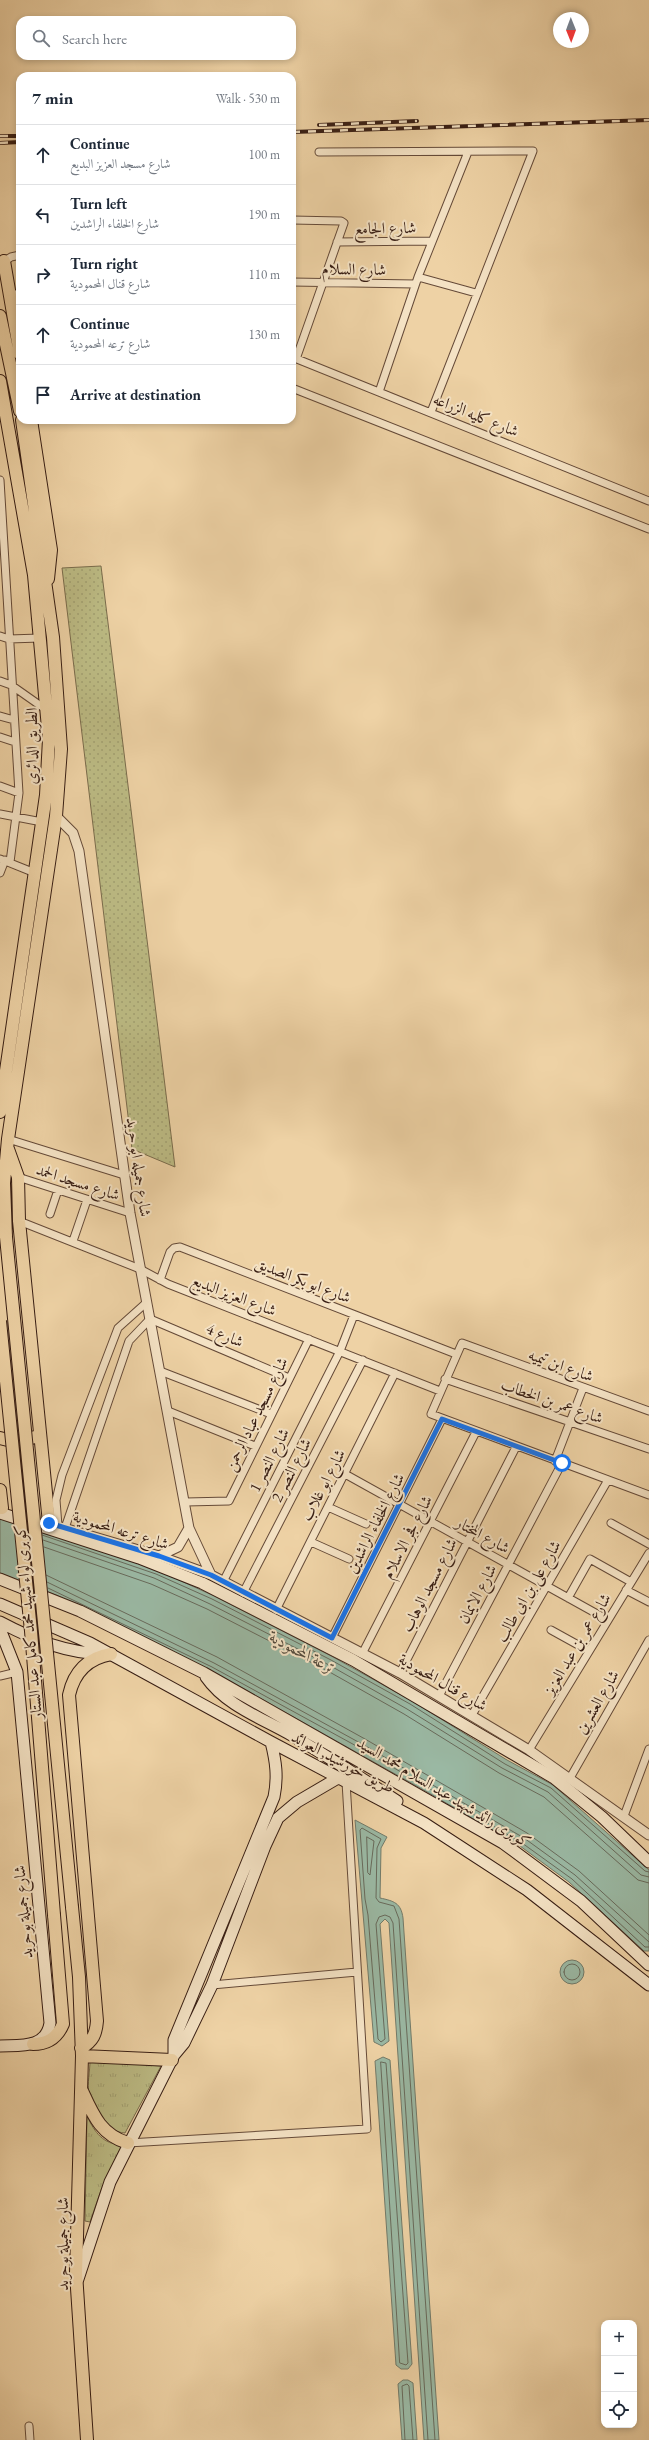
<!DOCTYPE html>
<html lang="en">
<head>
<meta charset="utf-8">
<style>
  body { margin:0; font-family:"EB Garamond",Amiri,serif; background:#f6f6f7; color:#1f2937 }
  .controls { position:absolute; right:12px; bottom:12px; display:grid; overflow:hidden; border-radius:8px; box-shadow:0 2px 6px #0003 }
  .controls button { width:36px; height:36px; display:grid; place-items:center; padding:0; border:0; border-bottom:1px solid #e0e1e3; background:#fff; color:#1f2937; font:20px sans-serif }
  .compass { position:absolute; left:553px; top:12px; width:36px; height:36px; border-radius:50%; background:#fff; box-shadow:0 2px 6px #0003; rotate:179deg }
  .stop { position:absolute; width:12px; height:12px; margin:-9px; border:3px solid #1a73e8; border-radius:50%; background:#fff }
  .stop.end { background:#1a73e8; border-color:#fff; box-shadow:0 1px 4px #0008 }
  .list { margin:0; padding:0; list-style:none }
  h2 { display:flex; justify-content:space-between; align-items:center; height:52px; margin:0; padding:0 16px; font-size:17px }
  h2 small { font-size:13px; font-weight:400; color:#747a83 }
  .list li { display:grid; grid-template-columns:26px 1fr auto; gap:12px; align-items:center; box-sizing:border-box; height:60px; padding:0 16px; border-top:1px solid #e0e1e3 }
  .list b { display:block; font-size:15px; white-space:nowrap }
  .list p { margin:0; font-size:13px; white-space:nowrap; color:#747a83 }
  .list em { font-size:13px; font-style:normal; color:#747a83 }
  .icon { flex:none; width:22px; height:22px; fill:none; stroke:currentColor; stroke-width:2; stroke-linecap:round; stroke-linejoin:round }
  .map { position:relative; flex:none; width:649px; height:2440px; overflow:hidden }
  .search { position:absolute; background:#fff; box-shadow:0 2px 6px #0003; left:16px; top:16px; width:280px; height:44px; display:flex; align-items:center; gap:10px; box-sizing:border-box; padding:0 14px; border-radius:12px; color:#747a83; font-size:15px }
  .panel { position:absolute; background:#fff; box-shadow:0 2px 6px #0003; left:16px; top:72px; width:280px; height:352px; border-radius:12px }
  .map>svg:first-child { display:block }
</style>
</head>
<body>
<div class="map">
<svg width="649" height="2440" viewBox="0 0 649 2440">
  <defs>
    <pattern id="grass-dots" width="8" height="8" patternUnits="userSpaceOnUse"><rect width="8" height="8" fill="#bcbb84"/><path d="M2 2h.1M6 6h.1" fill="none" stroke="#a2a071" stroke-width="1.8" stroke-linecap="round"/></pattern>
    <pattern id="park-tufts" width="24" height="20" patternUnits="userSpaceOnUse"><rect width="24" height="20" fill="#bcbb84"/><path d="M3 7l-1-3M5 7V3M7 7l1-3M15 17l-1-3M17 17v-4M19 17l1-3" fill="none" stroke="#a2a071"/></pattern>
  </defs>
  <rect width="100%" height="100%" fill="#eed2a5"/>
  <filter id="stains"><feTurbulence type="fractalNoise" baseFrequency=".005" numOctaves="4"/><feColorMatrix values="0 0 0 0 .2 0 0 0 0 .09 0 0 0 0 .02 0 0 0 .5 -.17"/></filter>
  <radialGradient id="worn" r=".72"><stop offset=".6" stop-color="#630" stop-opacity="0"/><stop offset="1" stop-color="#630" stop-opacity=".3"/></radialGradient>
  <path fill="url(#grass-dots)" stroke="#7a6c4c" d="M101,566L175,1167L132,1149L62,568Z"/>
  <path fill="url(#park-tufts)" stroke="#7a6c4c" d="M90,2061L161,2066L125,2133C106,2132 94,2111 89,2093C87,2084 90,2071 90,2061Z
    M87,2116C95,2133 103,2144 122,2145L101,2190L90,2222L85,2221Z"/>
  <path fill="#9ab8a3" stroke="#727a69" d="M0,1516L157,1570L214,1596L333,1657L412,1701L507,1760L553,1785L649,1870V1951H644L569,1882L520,1846L429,1793L210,1670L56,1595L0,1575Z
    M355,1820L387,1837L381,1848L380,1898C394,1901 401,1903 403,1918L439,2440H424L389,1923L385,1919L380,1924L389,2041L382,2046L374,2042Z
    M560 1972a12 12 0 1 1 24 0a12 12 0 1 1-24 0Z
    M383,2057L390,2060L412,2364L408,2369H401L396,2365L375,2061Z
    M403,2380H408L413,2383L417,2440H402L398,2384Z"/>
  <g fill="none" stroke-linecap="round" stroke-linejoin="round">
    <path stroke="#686a5b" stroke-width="1" d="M42,1535L156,1574L212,1599L331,1660L410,1704L505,1764L551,1788L645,1871L649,1872
      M43,1540L154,1578L210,1604L329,1665L407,1709L502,1768L548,1792L641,1875L649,1877
      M44,1547L151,1584L207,1609L326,1670L404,1714L499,1773L544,1797L638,1880L649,1883
      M46,1575L217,1657L365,1739L527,1833L579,1871L649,1935
      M47,1582L214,1663L362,1744L524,1838L575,1875L649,1942
      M48,1588L212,1667L360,1748L522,1843L572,1879L645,1947H649
      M367,1837L374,1841L370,1875L368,1873Z
      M564 1972a8 8 0 1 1 16 0a8 8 0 1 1-16 0Z
      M381,2062L386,2063L408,2363L406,2365L400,2363Z
      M405,2440L402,2386L407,2384L409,2386L413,2440
      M428,2440L393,1923L390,1917L385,1915L379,1917L376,1924L385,2039L381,2042L378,2039L368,1915L365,1899L360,1830L362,1828L381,1839L377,1848L376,1898L379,1902L394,1906L399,1919L435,2440"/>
    <g stroke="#654a38" stroke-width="9">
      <path id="minor" d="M319,152L533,151L431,412
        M292,220L341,221L344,223L296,359
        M337,242L432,241
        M2,263L11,257L20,255
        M418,277L476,293
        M292,282L415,284
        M10,293L20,295
        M292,357L649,501
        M292,388L649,529
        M379,392L418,277L468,152
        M0,480L19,793L10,862
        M0,636L9,639L40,638
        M0,681L11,685L48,711
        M0,716L14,720
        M0,737L15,742
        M0,786L19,793
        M0,814L42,822
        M0,859L35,873
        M0,873L5,860
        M8,1139L124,1175
        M18,1177L130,1213
        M50,1214L58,1190
        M19,1221L140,1269L168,1284L440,1391
        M73,1241L87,1200
        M160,1280L170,1252L174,1248L180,1247L456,1354
        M160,1371L271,1414
        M445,1379L649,1449
        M168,1411L255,1446
        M649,1411L462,1343L431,1414L649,1495
        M555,1461L583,1388
        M345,1474L608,1620
        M186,1502L229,1501L309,1339
        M328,1507L366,1524
        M611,1523L649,1544
        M58,1526L56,1500L62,1475L118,1328L147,1302
        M65,1528L129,1341L150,1319L289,1378
        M311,1542L349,1559
        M223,1582L340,1351L354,1315
        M626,1590L649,1602
        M243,1593L363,1360
        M568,1598L590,1559L631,1582
        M276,1610L395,1373
        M551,1630L589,1651
        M332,1638L442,1419
        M362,1654L476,1432
        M400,1673L516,1447
        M0,1676L17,1672
        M439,1696L562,1463
        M472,1715L608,1480
        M529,1750L649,1553
        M570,1778L649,1640
        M624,1816L649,1749
        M212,1985L357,1972
        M128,2143L367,2129L346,1782
        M29,2426L30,2440"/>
    </g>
    <g stroke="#654a38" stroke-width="11">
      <path id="tertiary" d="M56,816L73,833L79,851L130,1213L189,1528L211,1575
        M57,1526L159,1556L211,1575L400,1673L529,1750L649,1835
        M159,1556L178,1547L189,1528"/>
    </g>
    <g stroke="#371d13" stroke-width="13">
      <path id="secondary" d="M0,1513L139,1558L202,1583L353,1660L554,1778L602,1817L649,1862
        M0,1579L80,1611L204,1673L503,1843L581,1901L649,1965
        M0,1604L90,1643L271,1742L424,1823L527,1890L649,1985
        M0,1622C34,1640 68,1654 107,1654
        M0,1629L17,1672L50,2023C46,2049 20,2045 0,2046
        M206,1677C226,1706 264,1719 293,1736C328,1757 363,1779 397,1801
        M174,2055V2040L274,1797C278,1777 276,1762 271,1742
        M78,2279L110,2182L174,2055L184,2043L212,1985L265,1846L278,1818L297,1802L338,1778"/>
    </g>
    <g stroke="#371d13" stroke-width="14">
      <path id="primary" d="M4,261L20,354
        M0,316L20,411
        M0,381L34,575L49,739L46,795L0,1112
        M31,420L51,550L48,579
        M8,1149L18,1177L19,1221L49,1523
        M6,1237L4,1183L8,1139L56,816L61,749L53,637L22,420
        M0,1438L16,1442L35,1437
        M0,1490L2,1508
        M72,1907L79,1977L82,2056L76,2273L87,2440
        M33,2044C48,2044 57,2038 63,2024L54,1915
        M81,2048C93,2041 96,2034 97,2021L69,1695C74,1672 88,1658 111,1654
        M82,2056L172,2060
        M82,2091C93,2115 101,2135 128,2143"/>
    </g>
    <use href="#minor" stroke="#f4e2c4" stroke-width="7"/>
    <use href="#tertiary" stroke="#f4e2c4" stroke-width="9"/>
    <use href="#secondary" stroke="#f4e2c4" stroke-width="11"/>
    <use href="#primary" stroke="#eed2a5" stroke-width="12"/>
    <g stroke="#371d13" stroke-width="4">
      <path id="rail" d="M319,125L417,121
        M292,132L649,120
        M0,136H20
        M0,143L20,142"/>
    </g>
    <use href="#rail" stroke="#f4e2c4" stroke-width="2.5" stroke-dasharray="8" stroke-linecap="butt"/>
    <g stroke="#371d13" stroke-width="14" stroke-linecap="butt">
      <path id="primary-bridge" d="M6,1237L72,1907
        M0,1321L31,1631L54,1915"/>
    </g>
    <use href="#primary-bridge" stroke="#eed2a5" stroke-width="12"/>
  </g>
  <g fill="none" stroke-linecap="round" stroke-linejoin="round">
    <path stroke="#1a73e8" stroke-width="5" d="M49,1523L159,1556L211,1575L332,1638L442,1419L562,1463"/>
  </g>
  <g text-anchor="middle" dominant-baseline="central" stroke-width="4" stroke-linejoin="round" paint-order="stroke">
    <g font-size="16" fill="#371d13" stroke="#f4e2c4">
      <text transform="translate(385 228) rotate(-1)">شارع الجامع</text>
      <text transform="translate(354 269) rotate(1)">شارع السلام</text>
      <text transform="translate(476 415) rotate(22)">شارع كليه الزراعه</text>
      <text transform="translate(31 746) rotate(-90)">الطريق الدائري</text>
      <text transform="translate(139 1167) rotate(82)">شارع جميله ابو حريد</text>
      <text transform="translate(78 1182) rotate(18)">شارع مسجد الحمد</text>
      <text transform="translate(303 1280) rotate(21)">شارع ابو بكر الصديق</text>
      <text transform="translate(234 1295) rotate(21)">شارع العزيز البديع</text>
      <text transform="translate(225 1335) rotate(23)">شارع 4</text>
      <text transform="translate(561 1365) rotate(20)">شارع ابن تيميه</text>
      <text transform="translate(552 1401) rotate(19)">شارع عمر بن الخطاب</text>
      <text transform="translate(256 1414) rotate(-64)">شارع مسجد عباد الرحمن</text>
      <text transform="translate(269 1460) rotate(-63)">شارع النصر 1</text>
      <text transform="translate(291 1470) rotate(-63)">شارع النصر 2</text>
      <text transform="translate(323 1485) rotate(-63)">شارع ابو غلاب</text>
      <text transform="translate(375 1523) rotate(-63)">شارع الخلفاء الراشدين</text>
      <text transform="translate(121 1530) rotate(17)">شارع ترعه المحمودية</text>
      <text transform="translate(483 1535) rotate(29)">شارع المختار</text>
      <text transform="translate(407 1537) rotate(-63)">شارع فجر الاسلام</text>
      <text transform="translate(429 1585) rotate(-63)">شارع مسجد الوهاب</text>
      <text transform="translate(528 1591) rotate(-60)">شارع على بن ابى طالب</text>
      <text transform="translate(477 1594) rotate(-62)">شارع الايمان</text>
      <text transform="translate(28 1622) rotate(-95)">كوبرى لواء شهيد محمد كامل عبد الستار</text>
      <text transform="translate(577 1644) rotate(-59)">شارع عمر بن عبد العزيز</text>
      <text transform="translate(443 1682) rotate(30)">شارع قنال المحمودية</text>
      <text transform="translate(597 1702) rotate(-60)">شارع العشرين</text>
      <text transform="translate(343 1762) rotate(28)">طريق خورشيد, العوائد</text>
      <text transform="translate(444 1792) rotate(31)">كوبرى رائد شهيد عبد السلام محمد السيد</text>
      <text transform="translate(23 1912) rotate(-95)">شارع جميلة بوحريد</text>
      <text transform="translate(62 2244) rotate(-90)">شارع جميلة بوحريد</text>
    </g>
    <g font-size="17" font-style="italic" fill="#554c3e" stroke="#f4e2c4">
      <text transform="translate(303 1652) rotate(28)">ترعة المحمودية</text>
    </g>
  </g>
  <rect width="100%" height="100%" filter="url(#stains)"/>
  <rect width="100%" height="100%" fill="url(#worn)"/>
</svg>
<div class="controls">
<button>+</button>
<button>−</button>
<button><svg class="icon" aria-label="locate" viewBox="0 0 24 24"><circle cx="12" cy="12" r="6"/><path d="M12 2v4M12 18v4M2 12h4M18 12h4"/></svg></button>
</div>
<svg class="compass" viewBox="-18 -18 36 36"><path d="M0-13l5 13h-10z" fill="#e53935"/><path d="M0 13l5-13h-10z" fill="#747a83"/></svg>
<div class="stop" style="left:562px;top:1463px"></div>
<div class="stop end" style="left:49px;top:1523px"></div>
<div class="search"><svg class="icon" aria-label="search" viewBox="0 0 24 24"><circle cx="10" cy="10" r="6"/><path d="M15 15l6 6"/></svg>Search here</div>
<section class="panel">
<h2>7 min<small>Walk · 530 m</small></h2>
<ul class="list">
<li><svg class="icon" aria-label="ahead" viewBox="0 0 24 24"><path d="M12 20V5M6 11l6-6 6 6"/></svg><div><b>Continue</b><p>شارع مسجد العزيز البديع</p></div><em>100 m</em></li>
<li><svg class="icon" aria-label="left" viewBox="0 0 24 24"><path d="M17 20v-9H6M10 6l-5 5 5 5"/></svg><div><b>Turn left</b><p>شارع الخلفاء الراشدين</p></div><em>190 m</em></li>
<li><svg class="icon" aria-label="right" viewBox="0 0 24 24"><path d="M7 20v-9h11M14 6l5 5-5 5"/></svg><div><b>Turn right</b><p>شارع قنال المحمودية</p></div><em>110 m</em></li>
<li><svg class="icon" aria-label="ahead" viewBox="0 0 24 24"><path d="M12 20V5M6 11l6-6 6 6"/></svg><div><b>Continue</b><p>شارع ترعه المحمودية</p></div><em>130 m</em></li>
<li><svg class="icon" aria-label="arrive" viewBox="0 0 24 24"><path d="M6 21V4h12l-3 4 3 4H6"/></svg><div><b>Arrive at destination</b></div></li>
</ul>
</section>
</div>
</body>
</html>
